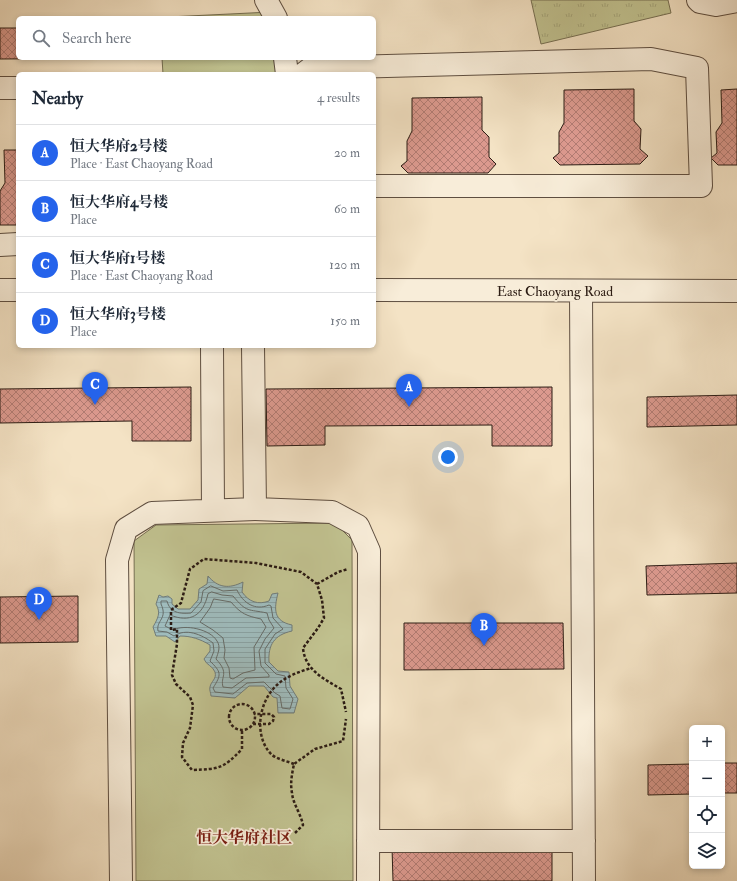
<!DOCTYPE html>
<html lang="en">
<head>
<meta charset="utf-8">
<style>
  body { margin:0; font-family:"IM FELL Double Pica","Noto Serif SC",serif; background:#f6f6f7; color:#1f2937 }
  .controls { position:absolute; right:12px; bottom:12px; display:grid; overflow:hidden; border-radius:6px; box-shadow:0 2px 6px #0003 }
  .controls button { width:36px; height:36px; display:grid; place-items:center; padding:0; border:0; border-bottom:1px solid #e0e1e3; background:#fff; color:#1f2937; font:20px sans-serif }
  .you { position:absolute; left:448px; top:457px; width:14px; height:14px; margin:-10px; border:3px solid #fff; border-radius:50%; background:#1a73e8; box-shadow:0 0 0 6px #1a73e833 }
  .badge { display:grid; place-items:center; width:26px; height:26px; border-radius:50%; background:#2563eb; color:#fff; font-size:13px; font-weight:700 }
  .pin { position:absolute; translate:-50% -33px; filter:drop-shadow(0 1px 2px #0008) }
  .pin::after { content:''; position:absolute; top:21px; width:14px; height:12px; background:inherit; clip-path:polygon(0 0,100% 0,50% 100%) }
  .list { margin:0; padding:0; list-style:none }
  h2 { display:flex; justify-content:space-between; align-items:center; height:52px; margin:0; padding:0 16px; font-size:17px }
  h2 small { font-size:13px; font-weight:400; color:#747a83 }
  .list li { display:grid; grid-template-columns:26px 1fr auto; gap:12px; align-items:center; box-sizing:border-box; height:56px; padding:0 16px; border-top:1px solid #e0e1e3 }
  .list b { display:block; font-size:15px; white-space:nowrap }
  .list p { margin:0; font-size:13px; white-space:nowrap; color:#747a83 }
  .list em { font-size:13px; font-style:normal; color:#747a83 }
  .icon { flex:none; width:22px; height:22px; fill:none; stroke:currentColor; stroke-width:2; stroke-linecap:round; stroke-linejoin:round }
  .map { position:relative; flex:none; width:737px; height:881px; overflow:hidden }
  .search { position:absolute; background:#fff; box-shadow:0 2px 6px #0003; left:16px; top:16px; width:360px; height:44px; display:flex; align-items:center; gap:10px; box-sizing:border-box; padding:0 14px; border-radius:6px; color:#747a83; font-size:15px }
  .panel { position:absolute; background:#fff; box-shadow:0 2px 6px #0003; left:16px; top:72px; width:360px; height:276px; border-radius:6px }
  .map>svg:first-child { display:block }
</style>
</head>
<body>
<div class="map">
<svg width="737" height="881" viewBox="0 0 737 881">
  <defs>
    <pattern id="grass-tufts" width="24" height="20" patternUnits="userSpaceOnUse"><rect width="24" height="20" fill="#c1c290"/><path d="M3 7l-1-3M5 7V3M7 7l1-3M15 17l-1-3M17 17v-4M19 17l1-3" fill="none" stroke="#a6a67b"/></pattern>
    <pattern id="water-rules" width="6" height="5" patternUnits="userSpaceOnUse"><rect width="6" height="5" fill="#9fbcbd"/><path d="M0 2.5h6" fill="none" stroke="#89a1a2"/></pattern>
    <pattern id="building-cross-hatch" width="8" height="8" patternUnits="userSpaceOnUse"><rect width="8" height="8" fill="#db998e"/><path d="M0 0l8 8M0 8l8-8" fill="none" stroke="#b27c73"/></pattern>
  </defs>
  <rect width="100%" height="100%" fill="#f4e3c5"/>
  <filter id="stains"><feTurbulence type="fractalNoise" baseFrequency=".005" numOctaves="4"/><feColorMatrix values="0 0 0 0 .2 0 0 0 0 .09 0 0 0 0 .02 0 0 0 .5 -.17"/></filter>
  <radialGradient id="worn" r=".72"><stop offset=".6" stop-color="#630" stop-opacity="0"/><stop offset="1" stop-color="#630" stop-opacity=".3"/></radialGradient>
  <path fill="url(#grass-tufts)" stroke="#766f52" d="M531,0H668L671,13L541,44Z"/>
  <path fill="#c1c290" stroke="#766f52" d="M271,12L279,18H167L168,17Z
    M162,58H279L280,74H163Z
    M335,523L352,540L353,881H136L134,541L156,525Z"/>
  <path fill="url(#water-rules)" stroke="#717c79" d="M208,576C218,588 229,589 243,582L242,592C249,602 258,605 269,601L272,594L278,593C274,609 273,621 292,625V631C274,635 268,645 269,662L278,671L289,672L290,686L298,699L294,713H278L277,698L273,697L264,686H249L235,698L211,696C211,693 209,690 210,687C211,681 217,679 215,672C213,666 206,665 204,659L210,651V645C200,639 191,636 180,636L175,642L166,636H156L153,627C158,618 161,613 156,604L159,595L163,597L168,596L172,599V604L178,609H190L198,600L199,589L207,584Z"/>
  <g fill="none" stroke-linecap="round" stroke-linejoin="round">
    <path stroke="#666c68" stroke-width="1" d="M211,586L223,591L237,590C243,603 255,611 269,605L271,606L273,618L283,629L275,634L265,649V663L276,674L285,676L286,688L293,699L290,709L282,708L280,696L275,693L264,682L247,683L233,694L215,692L213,688C222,674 221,672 210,661L214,651L213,643C201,634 186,628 174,636L167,632L158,631C156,620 168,619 161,604V601H167C170,613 180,614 191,613L201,602L203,591Z
      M212,592L222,595L233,596C247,613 248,609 267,613L269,620L274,628L265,639L259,651L261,666L269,675V677L246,678L232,688L223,687C220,676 230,674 216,659C218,653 221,647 217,641C210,629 185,624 173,630L165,626L170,615C190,623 203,616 208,594Z
      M214,599L231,602C241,614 247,616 261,619L266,627L254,647L255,670L243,673L233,679L230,678L229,668L224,658L225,650L223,638L213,630L200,622L210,608Z"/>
  </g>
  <path fill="url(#building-cross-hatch)" stroke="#2c1c14" d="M0,28H18V58H143L0,59Z
    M634,89V121L641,129L640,149L648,156L640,164L560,165L553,158L559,153V132L564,123V90Z
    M737,89V165H718L711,158L717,153L716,132L722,123L721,90Z
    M482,97V130L489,137V157L496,164L488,173H408L401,166L407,161V141L412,131V98Z
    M4,150H18V225H0V191L5,183Z
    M191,387V441H132V421L0,423V389Z
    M552,387V446H492V425L325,426V445L267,446L266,389Z
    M737,395V425L647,427V397Z
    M737,563V593L647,595L646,566Z
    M78,596V642L0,643V597Z
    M404,623H563L564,669L404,670Z
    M722,763H737V793H722Z
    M692,764V794L648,795V765Z
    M392,847H552V881H393Z"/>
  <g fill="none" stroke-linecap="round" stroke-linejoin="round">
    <g stroke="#5e4e40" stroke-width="24">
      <path id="minor" d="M266,0L276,18
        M698,0L700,2L716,5L737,1
        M285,58L287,74
        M303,74L311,68L651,59L697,68L701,186H374
        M0,88H18
        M0,245L18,244
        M0,290H18
        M374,290L737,291
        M581,291L584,881
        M212,346L213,510
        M253,346L255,509
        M368,841H584
        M121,881L117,560L126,529L152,513L255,509L332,512L358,526L369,551L368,881"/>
    </g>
    <path stroke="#2c1c14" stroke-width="2.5" stroke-dasharray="3 2" stroke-linecap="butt" d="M317,584L338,572L348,569
      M229 717a13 13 0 1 1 26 0a13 13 0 1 1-26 0Z
      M253,724H269L273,721L274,717L271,714H254
      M242,731V749C223,769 219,769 192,770L182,757L183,743L190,728L193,705L190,697L176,684L172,675L177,644V629L171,630V610L181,603L190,569L204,559L256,563L301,572L317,584L322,600L324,618L318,628L303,648C305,670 324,679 341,689L346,712
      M294,764C287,761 276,759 271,754C253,735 259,700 278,684C287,676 299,672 311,668
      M295,833L303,825C301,814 293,804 292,793C290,783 292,774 294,764L315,749L343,741L346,719"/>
    <use href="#minor" stroke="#f8edd9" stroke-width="22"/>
  </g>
  <g text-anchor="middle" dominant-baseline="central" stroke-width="3.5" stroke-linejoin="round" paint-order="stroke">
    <g font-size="14" fill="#2c1c14" stroke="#f8edd9">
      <text x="555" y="291">East Chaoyang Road</text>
    </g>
    <g font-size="16" font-weight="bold" fill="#7a1f14" stroke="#f8edd9">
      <text x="244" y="838">恒大华府社区</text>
    </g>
  </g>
  <rect width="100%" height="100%" filter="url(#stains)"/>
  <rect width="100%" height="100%" fill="url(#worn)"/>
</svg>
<div class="controls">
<button>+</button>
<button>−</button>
<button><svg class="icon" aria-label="locate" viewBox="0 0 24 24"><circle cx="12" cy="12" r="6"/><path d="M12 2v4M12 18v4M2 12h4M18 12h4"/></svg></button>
<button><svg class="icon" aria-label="layers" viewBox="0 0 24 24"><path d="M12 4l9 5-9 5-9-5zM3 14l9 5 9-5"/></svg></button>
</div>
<div class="you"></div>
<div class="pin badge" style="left:409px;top:407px">A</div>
<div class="pin badge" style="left:484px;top:646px">B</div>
<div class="pin badge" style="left:95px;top:405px">C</div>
<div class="pin badge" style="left:39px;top:620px">D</div>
<div class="search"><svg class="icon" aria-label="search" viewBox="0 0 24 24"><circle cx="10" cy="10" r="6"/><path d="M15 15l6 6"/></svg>Search here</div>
<section class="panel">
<h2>Nearby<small>4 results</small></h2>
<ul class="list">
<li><span class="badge">A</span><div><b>恒大华府2号楼</b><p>Place · East Chaoyang Road</p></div><em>20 m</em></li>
<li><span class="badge">B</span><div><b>恒大华府4号楼</b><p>Place</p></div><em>60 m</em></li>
<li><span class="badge">C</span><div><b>恒大华府1号楼</b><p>Place · East Chaoyang Road</p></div><em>120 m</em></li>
<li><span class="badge">D</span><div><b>恒大华府3号楼</b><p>Place</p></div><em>150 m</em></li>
</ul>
</section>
</div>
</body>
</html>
